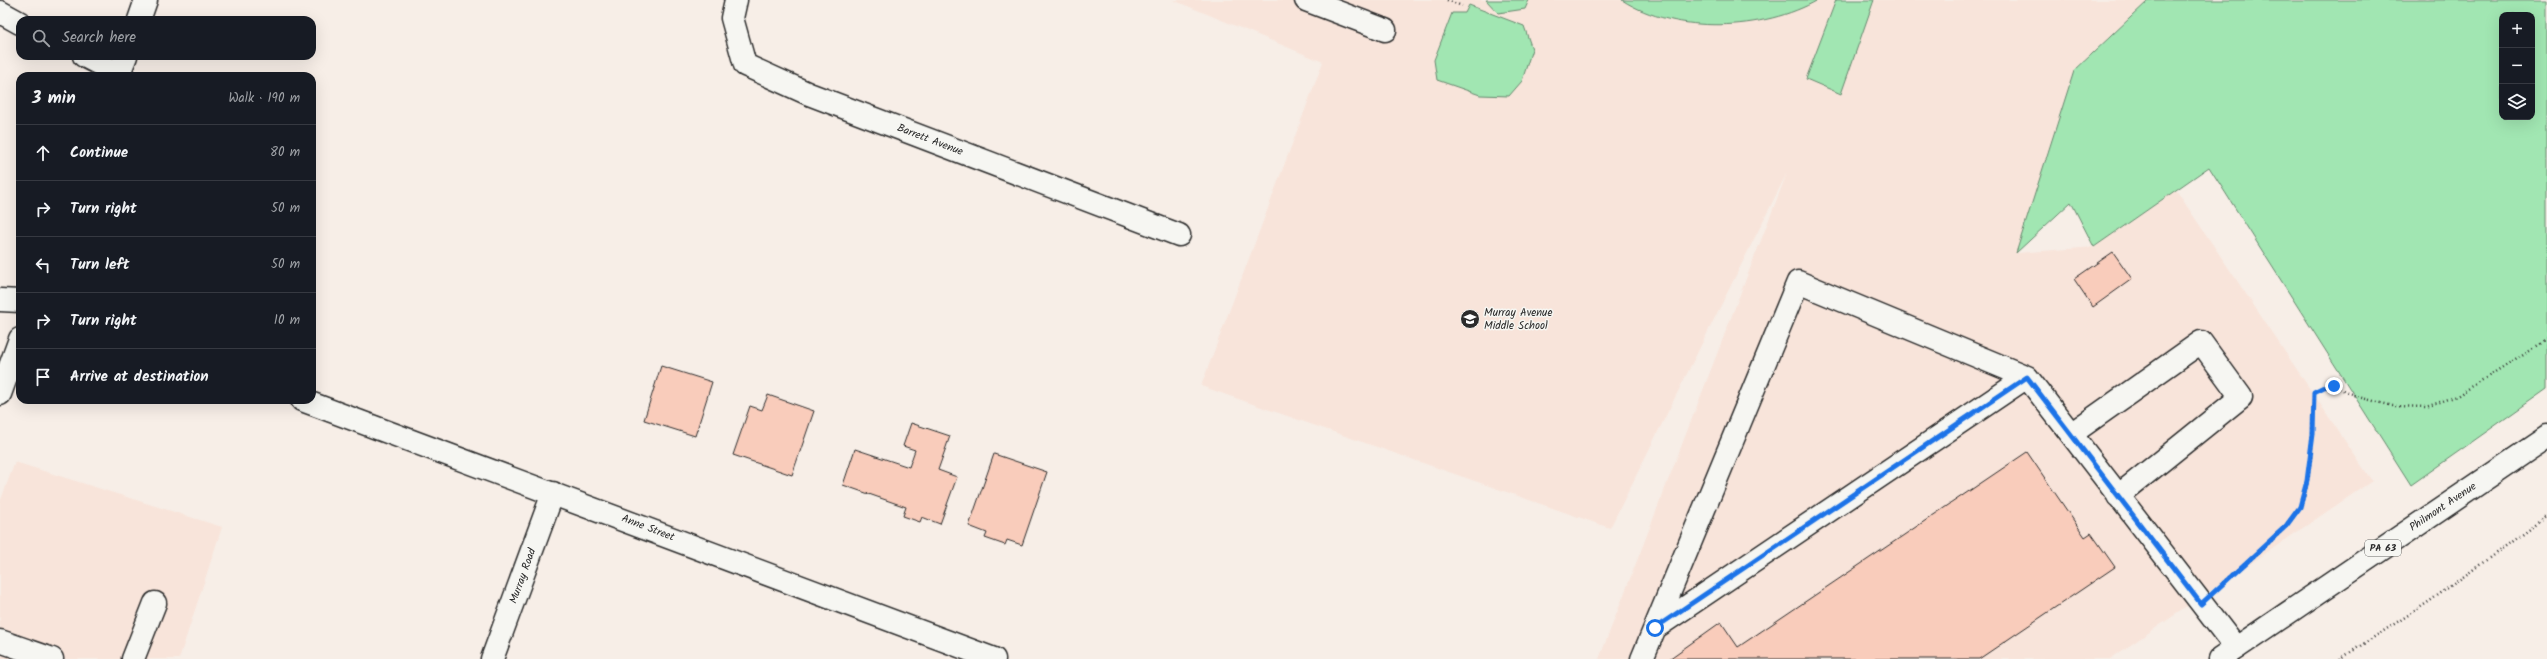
<!DOCTYPE html>
<html lang="en">
<head>
<meta charset="utf-8">
<style>
  body { margin:0; font-family:Kalam,sans-serif; background:#242831; color:#f1f3f6 }
  .controls { position:absolute; right:12px; top:12px; display:grid; overflow:hidden; border-radius:8px; box-shadow:0 4px 16px #0002 }
  .controls button { width:36px; height:36px; display:grid; place-items:center; padding:0; border:0; border-bottom:1px solid #363941; background:#171b24; color:#f1f3f6; font:20px sans-serif }
  .stop { position:absolute; width:12px; height:12px; margin:-9px; border:3px solid #1a73e8; border-radius:50%; background:#fff }
  .stop.end { background:#1a73e8; border-color:#fff; box-shadow:0 1px 4px #0008 }
  .list { margin:0; padding:0; list-style:none }
  h2 { display:flex; justify-content:space-between; align-items:center; height:52px; margin:0; padding:0 16px; font-size:17px }
  h2 small { font-size:13px; font-weight:400; color:#9ea1a6 }
  .list li { display:grid; grid-template-columns:26px 1fr auto; gap:12px; align-items:center; box-sizing:border-box; height:56px; padding:0 16px; border-top:1px solid #363941 }
  .list b { display:block; font-size:15px; white-space:nowrap }
  .list em { font-size:13px; font-style:normal; color:#9ea1a6 }
  .icon { flex:none; width:22px; height:22px; fill:none; stroke:currentColor; stroke-width:2; stroke-linecap:round; stroke-linejoin:round }
  .map { position:relative; flex:none; width:2547px; height:659px; overflow:hidden }
  .search { position:absolute; background:#171b24; box-shadow:0 4px 16px #0002; left:16px; top:16px; width:300px; height:44px; display:flex; align-items:center; gap:10px; box-sizing:border-box; padding:0 14px; border-radius:12px; color:#9ea1a6; font-size:15px }
  .panel { position:absolute; background:#171b24; box-shadow:0 4px 16px #0002; left:16px; top:72px; width:300px; height:332px; border-radius:12px }
  .map>svg:first-child { display:block }
</style>
</head>
<body>
<div class="map">
<svg width="2547" height="659" viewBox="0 0 2547 659">
  <rect width="100%" height="100%" fill="#f7eee7"/>
  <filter id="ink" filterUnits="userSpaceOnUse"><feTurbulence type="fractalNoise" baseFrequency=".025" numOctaves="2"/><feDisplacementMap in="SourceGraphic" scale="8" xChannelSelector="R" yChannelSelector="G"/><feConvolveMatrix kernelMatrix="1 2 1 2 8 2 1 2 1" color-interpolation-filters="sRGB"/></filter>
  <g filter="url(#ink)">
    <path fill="#f8e4da" d="M1173,0H2149L2074,71L2017,253L2094,247L2176,190L2372,481L2110,659H1599L1787,173L1610,528L1201,386L1323,62Z
      M15,462L222,527L179,659H0V502Z"/>
    <path fill="#a1e6b2" stroke="#66886e" fill-rule="evenodd" d="M1486,0H1529L1525,9L1498,13Z
      M1622,0H1818C1764,31 1676,35 1622,0Z
      M1836,0H1874L1841,94L1806,79Z
      M2149,0H2547V389L2411,485L2209,167L2094,247L2071,202L2016,253L2074,71ZM2502,15H2532V117H2502Z
      M1469,5L1524,26L1532,49L1522,81L1509,96L1480,95L1437,80L1434,60L1452,13H1465Z"/>
    <path fill="#f9ccbb" stroke="#2b2b2b" d="M2113,252L2132,279L2093,307L2074,279Z
      M661,366L712,382L695,436L644,420Z
      M768,395L814,411L792,475L733,455L750,406L762,410Z
      M911,423L950,436L938,470L957,477L940,524L922,517L920,522L903,516L906,507L843,485L855,449L909,467L915,450L903,446Z
      M2027,452L2085,537L2091,533L2115,567L1979,659H1669L1721,622L1738,647Z
      M994,454L1047,472L1022,545L1007,540L1005,545L985,538L987,533L969,526Z"/>
    <g fill="none" stroke-linecap="round" stroke-linejoin="round">
      <g stroke="#2b2b2b" stroke-width="25">
        <path id="minor" d="M736,0L732,18L745,65L809,94L1179,235
          M1306,0L1385,30
          M0,12L20,23
          M84,56L119,74
          M0,300L20,301
          M302,400L994,659
          M2071,434L2201,342L2241,397L2118,496
          M1655,628L2027,377
          M0,641L52,659
          M133,659L155,603
          M492,659L553,493
          M1642,659L1798,282L2027,377L2236,648"/>
      </g>
      <g stroke="#2b2b2b" stroke-width="25">
        <path id="major" d="M139,20L146,0
          M118,76L126,56
          M0,394L20,339
          M2220,659L2547,437"/>
      </g>
      <path stroke="#2b2b2b" stroke-width="2.5" stroke-dasharray="1 3" stroke-linecap="butt" d="M1447,0L1462,6
        M2223,583C2248,560 2281,537 2299,508C2312,488 2313,418 2314,392L2326,386H2334L2358,397L2393,406L2426,407L2457,396L2547,339
        M2340,659L2430,601L2547,516"/>
      <use href="#minor" stroke="#f6f6f2" stroke-width="22"/>
      <use href="#major" stroke="#f6f6f2" stroke-width="22"/>
    </g>
  </g>
  <g fill="none" stroke-linecap="round" stroke-linejoin="round" filter="url(#ink)">
    <path stroke="#1a73e8" stroke-width="5" d="M1655,628L2027,377L2201,604L2286,526L2300,507L2307,481L2313,434L2314,392L2326,386H2334"/>
  </g>
  <defs>
    <g id="school-disc" transform="scale(1)"><circle r="9.5" fill="#2b2b2b" stroke="#f6f6f2"/><path d="M0-5L7-2L0 1L-7-2ZM-4 1L0 2.5L4 1V4Q0 6-4 4Z" fill="#fff"/></g>
  </defs>
  <g fill-rule="evenodd">
    <use href="#school-disc" x="1470" y="319"/>
  </g>
  <g text-anchor="middle" dominant-baseline="central" stroke-width="3" stroke-linejoin="round" paint-order="stroke">
    <rect fill="#f6f6f2" stroke="#686867" stroke-width="1" x="2365" y="540" width="36" height="16" rx="3"/>
    <g font-size="10" font-weight="bold" fill="#2b2b2b">
      <text x="2383" y="548">PA 63</text>
    </g>
    <g font-size="11" fill="#2b2b2b" stroke="#f6f6f2">
      <text transform="translate(930 140) rotate(21)">Barrett Avenue</text>
      <text transform="translate(2443 507) rotate(-34)">Philmont Avenue</text>
      <text transform="translate(648 528) rotate(21)">Anne Street</text>
      <text transform="translate(523 576) rotate(-70)">Murray Road</text>
    </g>
    <g font-size="11" fill="#2b2b2b" stroke="#f6f6f2" text-anchor="start">
      <text x="1484" y="313">Murray Avenue<tspan x="1484" dy="13">Middle School</tspan></text>
    </g>
  </g>
</svg>
<div class="controls">
<button>+</button>
<button>−</button>
<button><svg class="icon" aria-label="layers" viewBox="0 0 24 24"><path d="M12 4l9 5-9 5-9-5zM3 14l9 5 9-5"/></svg></button>
</div>
<div class="stop" style="left:1655px;top:628px"></div>
<div class="stop end" style="left:2334px;top:386px"></div>
<div class="search"><svg class="icon" aria-label="search" viewBox="0 0 24 24"><circle cx="10" cy="10" r="6"/><path d="M15 15l6 6"/></svg>Search here</div>
<section class="panel">
<h2>3 min<small>Walk · 190 m</small></h2>
<ul class="list">
<li><svg class="icon" aria-label="ahead" viewBox="0 0 24 24"><path d="M12 20V5M6 11l6-6 6 6"/></svg><div><b>Continue</b></div><em>80 m</em></li>
<li><svg class="icon" aria-label="right" viewBox="0 0 24 24"><path d="M7 20v-9h11M14 6l5 5-5 5"/></svg><div><b>Turn right</b></div><em>50 m</em></li>
<li><svg class="icon" aria-label="left" viewBox="0 0 24 24"><path d="M17 20v-9H6M10 6l-5 5 5 5"/></svg><div><b>Turn left</b></div><em>50 m</em></li>
<li><svg class="icon" aria-label="right" viewBox="0 0 24 24"><path d="M7 20v-9h11M14 6l5 5-5 5"/></svg><div><b>Turn right</b></div><em>10 m</em></li>
<li><svg class="icon" aria-label="arrive" viewBox="0 0 24 24"><path d="M6 21V4h12l-3 4 3 4H6"/></svg><div><b>Arrive at destination</b></div></li>
</ul>
</section>
</div>
</body>
</html>
